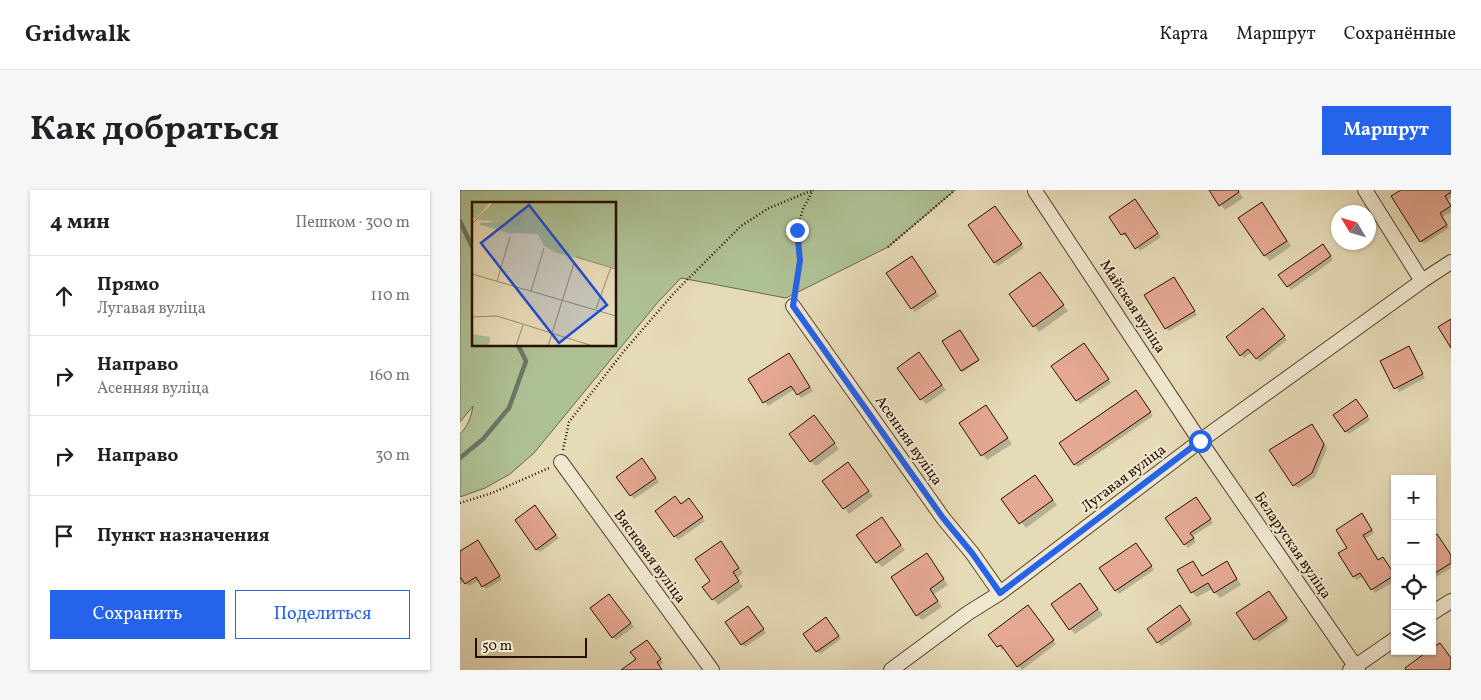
<!DOCTYPE html>
<html lang="ru">
<head>
<meta charset="utf-8">
<style>
  body { margin:0; font-family:Vollkorn,serif; background:#f6f6f6; color:#202124 }
  .controls { position:absolute; right:15px; bottom:15px; display:grid; overflow:hidden; border-radius:0px; box-shadow:0 1px 4px #0004 }
  .controls button { width:45px; height:45px; display:grid; place-items:center; padding:0; border:0; border-bottom:1px solid #e0e0e0; background:#fff; color:#202124; font:25px sans-serif }
  .compass { position:absolute; left:871px; top:15px; width:45px; height:45px; border-radius:50%; background:#fff; box-shadow:0 1px 4px #0004; rotate:308deg }
  .scale { position:absolute; left:15px; bottom:12px; width:112px; box-sizing:border-box; padding-left:5px; border:2px solid #2a0e01; border-top:0; font-size:14px; line-height:18px; white-space:nowrap; color:#2a0e01; -webkit-text-stroke:4px #efe8d0; paint-order:stroke }
  .stop { position:absolute; width:15px; height:15px; margin:-11px; border:4px solid #2563eb; border-radius:50%; background:#fff }
  .stop.end { background:#2563eb; border-color:#fff; box-shadow:0 1px 5px #0008 }
  .list { margin:0; padding:0; list-style:none }
  h2 { display:flex; justify-content:space-between; align-items:center; height:65px; margin:0; padding:0 20px; font-size:21px }
  h2 small { font-size:16px; font-weight:400; color:#757577 }
  .list li { display:grid; grid-template-columns:32px 1fr auto; gap:15px; align-items:center; box-sizing:border-box; height:80px; padding:0 20px; border-top:1px solid #e0e0e0 }
  .list b { display:block; font-size:19px; white-space:nowrap }
  .list p { margin:0; font-size:16px; white-space:nowrap; color:#757577 }
  .list em { font-size:16px; font-style:normal; color:#757577 }
  .actions { display:flex; gap:10px; padding:15px 20px }
  .actions a { flex:1; padding:11px 0; border:1px solid #2563eb; border-radius:0px; text-align:center; font-size:18px; color:#2563eb }
  .actions .main { background:#2563eb; color:#fff }
  .icon { flex:none; width:28px; height:28px; fill:none; stroke:currentColor; stroke-width:2; stroke-linecap:round; stroke-linejoin:round }
  .map { position:relative; flex:none; width:991px; height:480px; overflow:hidden; border-radius:0px }
  header { display:flex; align-items:center; gap:30px; box-sizing:border-box; height:70px; padding:0 25px; background:#fff; border-bottom:1px solid #e0e0e0 }
  header strong { font-size:24px }
  nav { display:flex; gap:28px; margin-inline-start:auto; font-size:18px }
  .intro { display:flex; align-items:center; justify-content:space-between; box-sizing:border-box; height:120px; padding:0 30px }
  h1 { margin:0; font-size:35px }
  .button { padding:12px 22px; border-radius:0px; background:#2563eb; color:#fff; font-size:18px; font-weight:700 }
  main { display:flex; gap:30px; padding:0 30px }
  aside { flex:1; background:#fff; border-radius:0px; box-shadow:0 1px 4px #0004 }
  .map>svg:first-child { display:block }
</style>
</head>
<body>
<header>
<strong>Gridwalk</strong>
<nav><a>Карта</a><a>Маршрут</a><a>Сохранённые</a></nav>
</header>
<div class="intro"><h1>Как добраться</h1><a class="button">Маршрут</a></div>
<main>
<aside>
<h2>4 мин<small>Пешком · 300 m</small></h2>
<ul class="list">
<li><svg class="icon" aria-label="ahead" viewBox="0 0 24 24"><path d="M12 20V5M6 11l6-6 6 6"/></svg><div><b>Прямо</b><p>Лугавая вуліца</p></div><em>110 m</em></li>
<li><svg class="icon" aria-label="right" viewBox="0 0 24 24"><path d="M7 20v-9h11M14 6l5 5-5 5"/></svg><div><b>Направо</b><p>Асенняя вуліца</p></div><em>160 m</em></li>
<li><svg class="icon" aria-label="right" viewBox="0 0 24 24"><path d="M7 20v-9h11M14 6l5 5-5 5"/></svg><div><b>Направо</b></div><em>30 m</em></li>
<li><svg class="icon" aria-label="arrive" viewBox="0 0 24 24"><path d="M6 21V4h12l-3 4 3 4H6"/></svg><div><b>Пункт назначения</b></div></li>
</ul>
<div class="actions"><a class="main">Сохранить</a><a>Поделиться</a></div>
</aside>
<div class="map">
<svg width="991" height="480" viewBox="0 0 991 480">
  <rect width="100%" height="100%" fill="#e6dbb7"/>
  <filter id="stains"><feTurbulence type="fractalNoise" baseFrequency=".004" numOctaves="4"/><feColorMatrix values="0 0 0 0 .2 0 0 0 0 .09 0 0 0 0 .02 0 0 0 .5 -.17"/></filter>
  <radialGradient id="worn" r=".72"><stop offset=".6" stop-color="#630" stop-opacity="0"/><stop offset="1" stop-color="#630" stop-opacity=".3"/></radialGradient>
  <path fill="#aec194" stroke="#6c684a" fill-rule="evenodd" d="M0,0H495L428,57L326,108L221,88L198,112L74,263L50,284L25,298L0,307V244C8,236 11,227 13,216L0,232ZM14,14H155V155H14Z"/>
  <path fill="#0003" d="M750,0H778L783,8L765,20Z
    M943,0H991V7L987,10L991,16V22L982,27L989,38L964,54L961,51Z
    M678,14L701,47L680,61L668,46L666,47L662,44Z
    M802,14L807,19L831,56L810,71L805,66Z
    M538,21L564,58L538,76L510,36Z
    M866,59L873,70L831,100L820,85Z
    M452,67L479,106L455,122L428,83Z
    M580,84L608,121L579,142L551,105Z
    M714,88L737,125L709,141L706,138Z
    M806,123L827,150L800,172L792,162L784,168L781,165Z
    M501,143L519,171L503,182L501,180Z
    M627,158L651,193L620,214L593,176Z
    M948,158L965,188L939,202L922,172Z
    M329,164L353,201L341,208L335,199L308,216L290,189Z
    M459,164L486,200L466,214L461,209Z
    M679,205L693,226L618,277L615,274Z
    M899,214L910,230L889,244L886,241Z
    M525,216L552,254L527,270L500,233Z
    M359,232L379,259L356,276L351,271Z
    M852,235L867,258L855,287L838,298L834,295Z
    M182,270L199,292L174,309L158,287Z
    M388,273L413,306L389,324L364,291Z
    M580,292L597,315L566,338L543,310Z
    M739,312L753,333L733,346L736,352L728,358L725,354Z
    M232,313L245,331L218,350L197,321Z
    M78,320L99,348L80,362L77,359Z
    M905,328L914,343L905,349L919,371L923,368L935,385V391L915,403L903,386L897,390L894,387L889,358Z
    M422,329L445,360L422,377L417,372Z
    M972,349L991,365V378L975,388L972,386Z
    M18,352L42,390L26,399L20,390L9,396L5,391L0,394V363Z
    M676,354L694,380L659,404L641,378Z
    M265,358L283,383L277,388L283,397L258,415L244,397L252,392Z
    M467,365L488,395L474,404L482,417L462,430L457,425Z
    M733,372L743,386L766,373L771,378L781,395L760,408L752,399L737,407L732,402Z
    M620,395L643,425L615,444L610,439Z
    M149,405L174,437L156,450L153,447Z
    M812,406L829,431L799,452L795,449Z
    M571,420L596,454L562,480L544,458L542,460L530,445Z
    M723,420L733,434L701,456L698,452Z
    M291,421L306,443L285,457L282,454Z
    M369,432L381,449L360,464L357,461Z
    M190,455L203,473L199,476L202,480H163L177,470Z"/>
  <g fill="none" stroke-linecap="round" stroke-linejoin="round">
    <path stroke="#6b7668" stroke-width="4.5" d="M0,31L14,61
      M0,268L23,249L49,218L66,171L58,155"/>
  </g>
  <path fill="#e5a892" stroke="#2a0e01" d="M749,0H778L779,2L759,16Z
    M941,0H991V2L985,6L991,16L980,23L987,35L960,52L931,6Z
    M675,9L698,43L675,59L665,43L661,45L649,27Z
    M802,12L827,51L804,66L778,28Z
    M535,16L562,54L534,73L508,35Z
    M863,54L871,66L827,97L818,85Z
    M452,66L476,102L451,119L426,83Z
    M580,82L604,115L573,137L549,104Z
    M714,87L735,121L705,139L684,105Z
    M803,118L825,146L796,169L788,159L780,166L766,147Z
    M991,129V158L978,137Z
    M500,140L519,170L501,181L482,151Z
    M624,153L649,189L616,211L591,176Z
    M949,156L963,184L934,199L920,171Z
    M459,162L482,195L460,210L437,178Z
    M329,163L350,197L337,205L331,196L303,213L288,189Z
    M676,200L691,222L614,275L599,253Z
    M896,209L908,226L885,242L873,225Z
    M526,215L548,248L521,266L499,233Z
    M354,225L375,253L350,272L329,244Z
    M852,234L864,254L852,283L833,296L809,260Z
    M182,268L196,288L170,306L156,287Z
    M388,272L409,301L383,319L362,291Z
    M575,285L593,310L559,334L541,309Z
    M215,306L221,314L229,308L243,327L214,347L195,321Z
    M736,307L751,329L730,343L734,348L724,355L705,328Z
    M75,315L96,345L76,360L55,330Z
    M902,323L912,340L903,345L918,370L923,367L935,385L911,400L900,383L893,387L878,363L887,358L876,340Z
    M422,327L441,355L416,373L396,345Z
    M977,344L991,365V373L972,385V347Z
    M18,350L40,386L22,397L16,387L5,394L1,388L0,389V361Z
    M261,351L279,378L273,382L279,391L252,410L242,397L250,391L235,369Z
    M676,353L692,376L655,401L639,378Z
    M467,363L484,389L470,399L478,411L456,426L431,387Z
    M733,371L742,386L767,371L777,389L754,403L748,393L731,403L717,380Z
    M620,393L638,419L609,440L591,414Z
    M809,401L827,428L794,450L776,423Z
    M149,404L171,433L152,448L130,418Z
    M568,415L594,450L557,477L541,455L537,457L528,445Z
    M720,415L730,430L697,453L687,439Z
    M288,416L304,439L281,455L265,432Z
    M366,427L379,446L356,462L343,444Z
    M187,450L201,469L197,472L202,480H161L176,469L170,462Z
    M980,453L991,468V478L988,480H946L945,478L968,461H972V458Z"/>
  <g fill="none" stroke-linecap="round" stroke-linejoin="round">
    <g stroke="#59412e" stroke-width="16">
      <path id="minor" d="M905,0L962,91
        M575,1L740,251L898,480
        M333,116L483,328L512,363L540,403
        M101,272L252,480
        M972,423L991,411
        M431,480L508,423L540,403L740,251L962,91L991,72
        M890,480L935,449"/>
    </g>
    <path stroke="#2a0e01" stroke-width="2.5" stroke-dasharray="1 2.5" stroke-linecap="butt" d="M428,57L495,0
      M335,102L339,70L337,40L343,19L353,0
      M103,260L109,232L164,161L214,103L281,36L309,18L353,0
      M0,313L32,303L89,278"/>
    <use href="#minor" stroke="#efe8d0" stroke-width="14"/>
  </g>
  <g fill="none" stroke-linecap="round" stroke-linejoin="round">
    <path stroke="#2563eb" stroke-width="6" d="M337,40L340,70L333,116L483,328L512,363L540,403L740,251"/>
  </g>
  <g text-anchor="middle" dominant-baseline="central" stroke-width="4" stroke-linejoin="round" paint-order="stroke">
    <g font-size="15" fill="#2a0e01" stroke="#efe8d0">
      <text transform="translate(672 117) rotate(57)">Майская вуліца</text>
      <text transform="translate(448 251) rotate(55)">Асенняя вуліца</text>
      <text transform="translate(664 289) rotate(-37)">Лугавая вуліца</text>
      <text transform="translate(832 356) rotate(56)">Беларуская вуліца</text>
      <text transform="translate(189 367) rotate(54)">Вясновая вуліца</text>
    </g>
  </g>
  <g transform="translate(12 12)">
    <rect width="144" height="144" fill="#e6dbb7"/>
    <path d="M0,0H18L4,17L0,14ZM23,0H144V66L85,51L72,44L66,32L36,31L9,23L22,19L6,18ZM0,132L18,135V140L15,144H0Z" fill="#aec194"/>
    <path fill="none" stroke="#96bbad" stroke-width="2.5" d="M8,22L45,23L57,0"/>
    <path fill="none" stroke="#9b896e" stroke-width="1" d="M0,22L23,0M104,55L144,67M0,72L144,114M25,79L38,35M59,89L72,46M124,107L139,65M0,115L25,114L121,144M44,144L51,123M76,144L102,61"/>
    <path fill="#1d4ed8" fill-opacity="0.15" stroke="#1d4ed8" stroke-width="2.5" d="M57,3L135,103L87,141L9,41Z"/>
    <rect width="144" height="144" fill="none" stroke="#2a0e01" stroke-width="2.5"/>
  </g>
  <rect width="100%" height="100%" filter="url(#stains)"/>
  <rect width="100%" height="100%" fill="url(#worn)"/>
</svg>
<div class="controls">
<button>+</button>
<button>−</button>
<button><svg class="icon" aria-label="locate" viewBox="0 0 24 24"><circle cx="12" cy="12" r="6"/><path d="M12 2v4M12 18v4M2 12h4M18 12h4"/></svg></button>
<button><svg class="icon" aria-label="layers" viewBox="0 0 24 24"><path d="M12 4l9 5-9 5-9-5zM3 14l9 5 9-5"/></svg></button>
</div>
<svg class="compass" viewBox="-18 -18 36 36"><path d="M0-13l5 13h-10z" fill="#e53935"/><path d="M0 13l5-13h-10z" fill="#757577"/></svg>
<div class="scale">50 m</div>
<div class="stop" style="left:740px;top:251px"></div>
<div class="stop end" style="left:337px;top:40px"></div>
</div>
</main>
</body>
</html>
